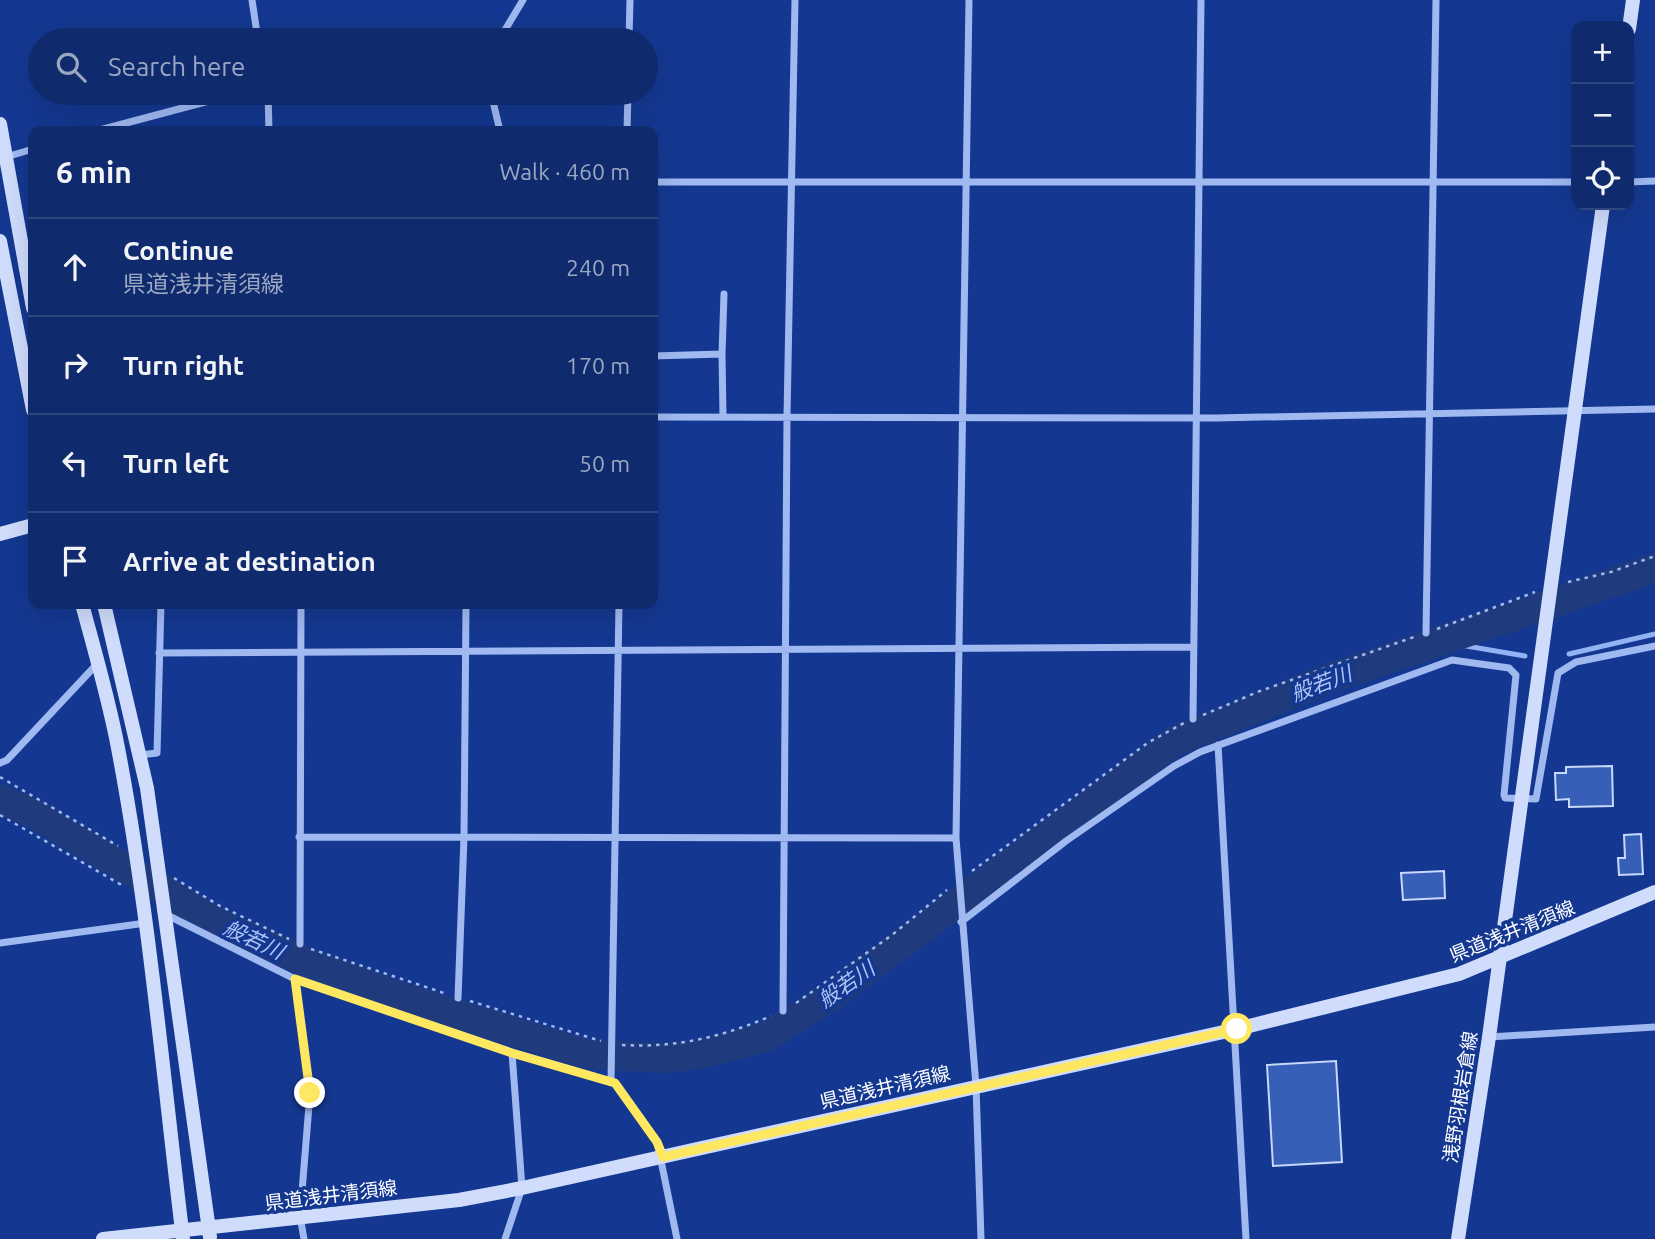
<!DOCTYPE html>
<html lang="en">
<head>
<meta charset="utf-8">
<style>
  body { margin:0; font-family:Ubuntu,"Noto Sans JP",sans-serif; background:#1d3675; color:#f1f3f6 }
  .controls { position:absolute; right:21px; top:21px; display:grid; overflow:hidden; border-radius:14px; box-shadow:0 7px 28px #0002 }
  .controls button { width:63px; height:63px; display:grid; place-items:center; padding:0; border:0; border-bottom:2px solid #2f4680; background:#0f2a6d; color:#f1f3f6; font:35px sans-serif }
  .stop { position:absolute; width:21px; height:21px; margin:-16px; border:5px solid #ffe861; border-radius:50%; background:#fff }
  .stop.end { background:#ffe861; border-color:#fff; box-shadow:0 2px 7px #0008 }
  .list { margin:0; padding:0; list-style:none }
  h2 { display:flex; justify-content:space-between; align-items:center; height:91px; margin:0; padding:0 28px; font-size:30px }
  h2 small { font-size:23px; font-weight:400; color:#9ba7c2 }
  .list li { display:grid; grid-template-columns:46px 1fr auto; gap:21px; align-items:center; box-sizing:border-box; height:98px; padding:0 28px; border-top:2px solid #2f4680 }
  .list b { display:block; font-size:26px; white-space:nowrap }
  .list p { margin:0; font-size:23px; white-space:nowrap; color:#9ba7c2 }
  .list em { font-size:23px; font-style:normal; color:#9ba7c2 }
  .icon { flex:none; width:38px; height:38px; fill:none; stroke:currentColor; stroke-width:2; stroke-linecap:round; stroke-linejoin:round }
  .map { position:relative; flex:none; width:1655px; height:1239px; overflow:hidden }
  .search { position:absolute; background:#0f2a6d; box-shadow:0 7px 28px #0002; left:28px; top:28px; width:630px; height:77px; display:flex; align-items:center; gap:18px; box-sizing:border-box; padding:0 24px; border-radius:38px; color:#9ba7c2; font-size:26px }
  .panel { position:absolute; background:#0f2a6d; box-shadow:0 7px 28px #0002; left:28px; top:126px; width:630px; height:483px; border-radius:14px }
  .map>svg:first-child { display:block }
</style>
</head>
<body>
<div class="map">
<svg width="1655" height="1239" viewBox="0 0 1655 1239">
  <rect width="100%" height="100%" fill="#143891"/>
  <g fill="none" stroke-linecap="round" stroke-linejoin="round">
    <path stroke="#92b2f4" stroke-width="5" d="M1443,642L1525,656
      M1569,654L1655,634"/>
    <path stroke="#1f3b7e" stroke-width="30" d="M0,799L35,814L220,924L306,962L408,999L587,1054L663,1058L700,1054L766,1037L830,997L1175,741L1328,679L1655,568"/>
  </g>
  <path fill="#385fb8" stroke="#c7d8fc" stroke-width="2" d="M1612,766L1613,806L1569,807V799L1556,800L1555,773H1566V767Z
    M1641,834L1643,874L1619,875L1618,858H1625L1624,835Z
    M1444,871L1445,898L1403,900L1401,873Z
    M1336,1061L1342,1162L1273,1166L1267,1065Z"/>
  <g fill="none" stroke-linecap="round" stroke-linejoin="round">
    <path stroke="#a0b9f1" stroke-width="2.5" stroke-dasharray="3.5 5" stroke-linecap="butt" d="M1568,582L1611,572L1655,556
      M1437,629L1535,592
      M1203,715L1260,691L1414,637
      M0,777L118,846
      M0,815L125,887
      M972,871L1149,742L1184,723
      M174,878L220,906L289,939
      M311,949L447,994
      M470,1001L601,1041
      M796,1003L892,935L947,890
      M622,1045C676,1048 722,1037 771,1016"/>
    <path stroke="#a0b9f1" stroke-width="7" d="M252,0L258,40
      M969,0L956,838L976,1086L981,1239
      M499,40L523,0
      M629,40L630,0
      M268,93L269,131
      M491,93L500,131
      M96,131L239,93
      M627,131L628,93
      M6,157L33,149
      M653,182H1576
      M1629,182L1655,181
      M722,354L724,294
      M653,356L722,354L723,416
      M653,417L1216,418L1655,409
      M1426,633L1436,0
      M159,653L1194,647
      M1193,719L1201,0
      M1218,745L1246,1239
      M140,755L157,753L161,604
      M0,763L7,760L97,664
      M299,837L956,838
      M165,914L295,979L512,1053L615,1083L657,1141L677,1239
      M961,922L1066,841L1174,766L1200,752L1452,660L1509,668L1516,675L1504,795L1505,798L1536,799L1558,673L1576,662L1655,646
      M0,943L146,923
      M300,944L301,604
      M295,979L310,1093L300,1216L304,1239
      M458,998L464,837L466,604
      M783,1011L787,417L795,0
      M1489,1037L1655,1027
      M611,1082L619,604
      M505,1239L522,1188L512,1053"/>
    <path stroke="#cfdcfc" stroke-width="14" d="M1629,29L1633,0
      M0,124L33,308
      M0,241L33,410
      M0,534L33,525
      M82,604C95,652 109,700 118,748C149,911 163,1075 183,1239
      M104,604L147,788L210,1237
      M103,1239L459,1200L522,1188L1237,1029L1459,974L1655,892
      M1458,1239L1489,1037L1603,205"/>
  </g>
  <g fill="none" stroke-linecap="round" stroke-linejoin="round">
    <path stroke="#ffe861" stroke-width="9" d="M310,1093L295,979L512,1053L615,1083L657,1142L663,1157L1237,1029"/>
  </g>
  <g text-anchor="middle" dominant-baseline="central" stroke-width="7" stroke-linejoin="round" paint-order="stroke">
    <g font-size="19" fill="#fff" stroke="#143891">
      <text transform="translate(1512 931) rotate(-22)">県道浅井清須線</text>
      <text transform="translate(885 1087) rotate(-13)">県道浅井清須線</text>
      <text transform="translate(1460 1097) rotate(-81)">浅野羽根岩倉線</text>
      <text transform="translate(331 1195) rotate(-7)">県道浅井清須線</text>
    </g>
    <g font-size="21" font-style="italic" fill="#acc4f8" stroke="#143891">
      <text transform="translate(1321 683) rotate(-21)">般若川</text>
      <text transform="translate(254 939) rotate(25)">般若川</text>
      <text transform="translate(846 984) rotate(-35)">般若川</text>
    </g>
  </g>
</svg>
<div class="controls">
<button>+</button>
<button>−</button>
<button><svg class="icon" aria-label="locate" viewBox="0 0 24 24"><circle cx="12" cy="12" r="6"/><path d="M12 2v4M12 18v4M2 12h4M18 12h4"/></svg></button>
</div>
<div class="stop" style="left:1237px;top:1029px"></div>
<div class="stop end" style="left:310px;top:1093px"></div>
<div class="search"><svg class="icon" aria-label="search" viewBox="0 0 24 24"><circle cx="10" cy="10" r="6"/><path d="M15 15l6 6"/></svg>Search here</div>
<section class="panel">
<h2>6 min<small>Walk · 460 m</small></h2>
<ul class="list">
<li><svg class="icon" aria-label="ahead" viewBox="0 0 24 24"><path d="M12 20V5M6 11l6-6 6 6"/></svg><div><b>Continue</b><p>県道浅井清須線</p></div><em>240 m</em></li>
<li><svg class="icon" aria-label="right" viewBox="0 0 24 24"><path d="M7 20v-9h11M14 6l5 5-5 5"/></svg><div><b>Turn right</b></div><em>170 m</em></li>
<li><svg class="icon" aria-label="left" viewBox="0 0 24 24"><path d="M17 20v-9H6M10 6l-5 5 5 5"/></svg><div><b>Turn left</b></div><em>50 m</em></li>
<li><svg class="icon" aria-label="arrive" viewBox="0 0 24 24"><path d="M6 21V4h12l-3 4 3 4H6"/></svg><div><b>Arrive at destination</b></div></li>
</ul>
</section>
</div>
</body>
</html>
